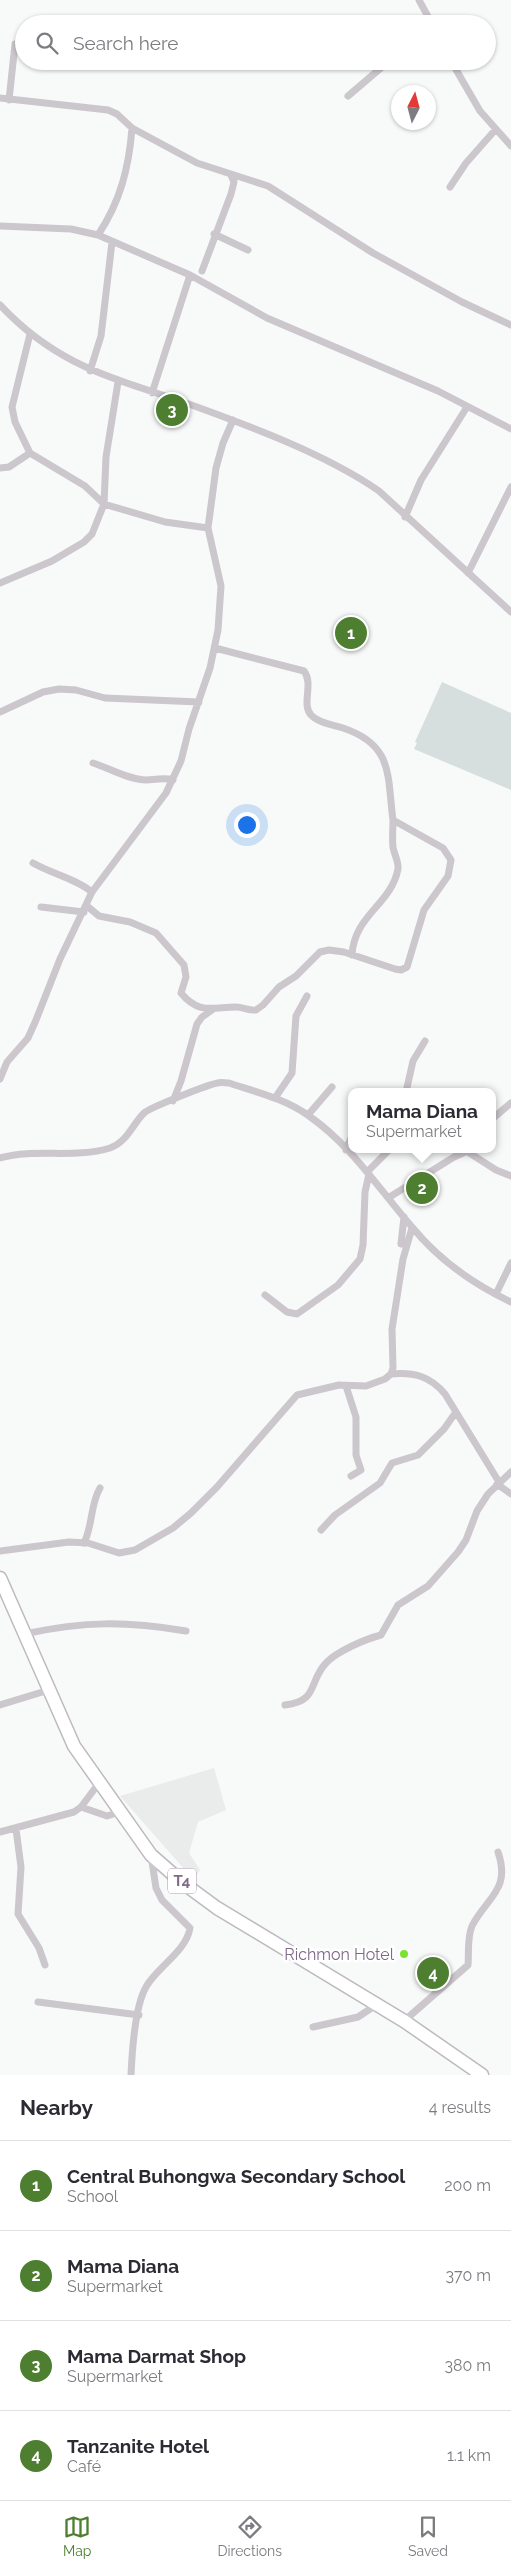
<!DOCTYPE html>
<html lang="en">
<head>
<meta charset="utf-8">
<style>
  body { margin:0; font-family:Raleway,sans-serif; background:#f7f7f7; color:#2b2b33 }
  .compass { position:absolute; left:391px; top:85px; width:45px; height:45px; border-radius:50%; background:#fff; box-shadow:0 1px 4px #0004; rotate:6deg }
  .you { position:absolute; left:246px; top:824px; width:18px; height:18px; margin:-12px; border:4px solid #fff; border-radius:50%; background:#1a73e8; box-shadow:0 0 0 8px #1a73e833 }
  .badge { display:grid; place-items:center; width:32px; height:32px; border-radius:50%; background:#4e7e30; color:#fff; font-size:16px; font-weight:700 }
  .pin { position:absolute; translate:-50% -50%; border:2px solid #fff; box-shadow:0 1px 5px #0006 }
  .popup { position:absolute; left:348px; top:1088px; width:148px; height:65px; box-sizing:border-box; display:grid; place-content:center; border-radius:10px; background:#fff; filter:drop-shadow(0 1px 4px #0005); font-size:16px; white-space:nowrap; color:#7c7c81 }
  .popup b { font-size:19px; color:#2b2b33 }
  .popup::after { content:''; position:absolute; left:50%; top:100%; margin-left:-10px; border:10px solid transparent; border-top-color:#fff }
  .list { margin:0; padding:0; list-style:none }
  h2 { display:flex; justify-content:space-between; align-items:center; height:65px; margin:0; padding:0 20px; font-size:21px }
  h2 small { font-size:16px; font-weight:400; color:#7c7c81 }
  .list li { display:grid; grid-template-columns:32px 1fr auto; gap:15px; align-items:center; box-sizing:border-box; height:90px; padding:0 20px; border-top:1px solid #e1e1e2 }
  .list b { display:block; font-size:19px; white-space:nowrap }
  .list p { margin:0; font-size:16px; white-space:nowrap; color:#7c7c81 }
  .list em { font-size:16px; font-style:normal; color:#7c7c81 }
  .icon { flex:none; width:28px; height:28px; fill:none; stroke:currentColor; stroke-width:2; stroke-linecap:round; stroke-linejoin:round }
  .map { position:relative; flex:none; width:511px; height:2075px; overflow:hidden }
  .search { position:absolute; background:#fff; box-shadow:0 1px 4px #0004; left:15px; right:15px; top:15px; height:55px; display:flex; align-items:center; gap:12px; box-sizing:border-box; padding:0 18px; border-radius:28px; color:#7c7c81; font-size:19px }
  .sheet { height:425px; background:#fff }
  nav { display:flex; justify-content:space-around; align-items:center; box-sizing:border-box; height:70px; border-top:1px solid #e1e1e2; background:#fff; font-size:14px; color:#7c7c81 }
  nav a { display:grid; justify-items:center; gap:2px }
  nav .on { color:#4e7e30 }
  .map>svg:first-child { display:block }
</style>
</head>
<body>
<div class="map">
<svg width="511" height="2075" viewBox="0 0 511 2075">
  <rect width="100%" height="100%" fill="#f7faf8"/>
  <path fill="#eaebeb" d="M214,1768L226,1810L198,1822L189,1853L200,1870L193,1879L120,1796Z"/>
  <path fill="#d6dfde" d="M442,682L511,713V790L414,749L417,743L415,742Z"/>
  <g fill="none" stroke-linecap="round" stroke-linejoin="round">
    <g stroke="#beb9c0" stroke-width="15">
      <path id="highway" d="M0,1578L74,1746L151,1855L183,1883L217,1908L404,2021L482,2075"/>
    </g>
    <path stroke="#ccc6cd" stroke-width="7" d="M419,0L432,24
      M451,61L480,111L511,146
      M348,96L382,67V61
      M0,98L108,110L117,114L132,128L197,163L268,186L373,253L462,302L511,325
      M9,100L15,44
      M450,187L466,163L496,129
      M0,226L71,229L98,235L190,275L267,318L438,391L511,429
      M214,234L248,250
      M98,235C120,202 129,168 132,128
      M202,271L231,194L234,182L231,175
      M0,305C57,366 111,377 186,403C247,425 326,454 379,491L511,612
      M30,334L12,407L15,422L30,453L85,486L104,504L165,522L208,528
      M90,371L101,336L112,242
      M152,393L190,275
      M0,468L9,467L30,453
      M405,517L421,480L467,407
      M468,573L511,487
      M0,583L52,561L84,542L92,534L104,504L106,457L118,382
      M0,712L43,692L59,689L76,690L105,698L199,702
      M93,763C109,768 129,780 146,780C156,780 163,777 173,780
      M33,863C52,874 75,878 92,892
      M87,906L99,916L130,922L156,933L184,965L186,977L181,993C199,1015 213,1007 236,1007C243,1007 249,1011 256,1010L263,1005L279,987L296,976L320,952L329,950L344,952L395,969L401,970L407,967L424,910L448,876L451,860L443,848L393,820C387,776 394,745 343,728C334,725 318,723 311,715C301,704 314,684 304,671L215,648
      M41,907L84,912
      M352,955C354,915 391,905 398,869C399,862 394,854 393,847C392,838 393,829 393,820
      M0,1079L7,1062L28,1038L36,1020L60,959L92,892L166,793L181,761L189,729L210,668L218,630L221,586L208,528L216,468L223,443L233,420
      M406,1092L413,1061L425,1041
      M275,1098L292,1073L296,1016L307,996
      M173,1101L181,1081L197,1024L202,1017L212,1010
      M308,1115L332,1087
      M492,1119L511,1103
      M346,1150L352,1136
      M468,1152L496,1170L511,1176
      M0,1158C36,1148 74,1159 110,1148C127,1142 132,1125 144,1113C149,1108 209,1084 218,1083C221,1082 225,1083 229,1083C256,1092 286,1099 309,1116C351,1145 379,1189 412,1227C439,1260 473,1284 511,1302
      M367,1172L390,1149
      M388,1198L454,1157L472,1149
      M401,1244L404,1217
      M496,1294L511,1263
      M265,1295L287,1312L297,1314L338,1285L360,1259L363,1245L365,1192L369,1174
      M391,1374C414,1372 430,1376 445,1394L499,1482
      M346,1386L356,1417V1455L361,1470L351,1476
      M497,1484L511,1494
      M321,1530L335,1515L380,1483L392,1463L418,1455L444,1429L456,1412
      M84,1543C93,1525 90,1505 100,1488
      M0,1551L69,1542L88,1543L119,1553L135,1550L173,1528L191,1513L217,1487L297,1395L339,1385L366,1386L385,1379L391,1374L393,1368L392,1329L403,1259L412,1228
      M24,1634C85,1621 125,1621 186,1631
      M0,1705L49,1690
      M285,1705C319,1701 308,1682 326,1663C337,1651 366,1639 381,1635L398,1605L428,1586L458,1552L466,1540L477,1511L488,1494L511,1472
      M81,1807L107,1816L120,1812
      M16,1829L21,1867L18,1914L39,1948L45,1965
      M0,1832L74,1812L81,1807L99,1783
      M38,2002L139,2015
      M404,2021L468,1965C469,1952 467,1938 472,1926C487,1897 511,1890 498,1852
      M313,2027L358,2017L376,2005
      M131,2075C132,2053 135,2006 146,1987C157,1967 186,1952 190,1928L162,1900L156,1888L151,1855"/>
    <use href="#highway" stroke="#fff" stroke-width="12"/>
  </g>
  <circle fill="#79e42d" stroke="#fff" stroke-width="2" cx="404" cy="1954" r="5"/>
  <g text-anchor="middle" dominant-baseline="central" stroke-width="5" stroke-linejoin="round" paint-order="stroke">
    <rect fill="#fff" stroke="#a896ac" stroke-width="1" x="168" y="1868.5" width="28" height="25" rx="4"/>
    <g font-size="15" font-weight="bold" fill="#826989">
      <text x="182" y="1881">T4</text>
    </g>
    <g font-size="16" fill="#826989" stroke="#fff" text-anchor="end">
      <text x="394" y="1954">Richmon Hotel</text>
    </g>
  </g>
</svg>
<svg class="compass" viewBox="-18 -18 36 36"><path d="M0-13l5 13h-10z" fill="#e53935"/><path d="M0 13l5-13h-10z" fill="#7c7c81"/></svg>
<div class="you"></div>
<div class="pin badge" style="left:351px;top:633px">1</div>
<div class="pin badge" style="left:422px;top:1188px">2</div>
<div class="popup"><b>Mama Diana</b>Supermarket</div>
<div class="pin badge" style="left:172px;top:410px">3</div>
<div class="pin badge" style="left:433px;top:1973px">4</div>
<div class="search"><svg class="icon" aria-label="search" viewBox="0 0 24 24"><circle cx="10" cy="10" r="6"/><path d="M15 15l6 6"/></svg>Search here</div>
</div>
<section class="sheet">
<h2>Nearby<small>4 results</small></h2>
<ul class="list">
<li><span class="badge">1</span><div><b>Central Buhongwa Secondary School</b><p>School</p></div><em>200 m</em></li>
<li><span class="badge">2</span><div><b>Mama Diana</b><p>Supermarket</p></div><em>370 m</em></li>
<li><span class="badge">3</span><div><b>Mama Darmat Shop</b><p>Supermarket</p></div><em>380 m</em></li>
<li><span class="badge">4</span><div><b>Tanzanite Hotel</b><p>Café</p></div><em>1.1 km</em></li>
</ul>
</section>
<nav>
<a class="on"><svg class="icon" aria-label="map" viewBox="0 0 24 24"><path d="M3 6l6-2 6 2 6-2v14l-6 2-6-2-6 2zM9 4v14M15 6v14"/></svg>Map</a>
<a><svg class="icon" aria-label="directions" viewBox="0 0 24 24"><path d="M12 3l9 9-9 9-9-9zM9 14v-3h6M13 9l2 2-2 2"/></svg>Directions</a>
<a><svg class="icon" aria-label="saved" viewBox="0 0 24 24"><path d="M7 4h10v16l-5-4-5 4z"/></svg>Saved</a>
</nav>
</body>
</html>
